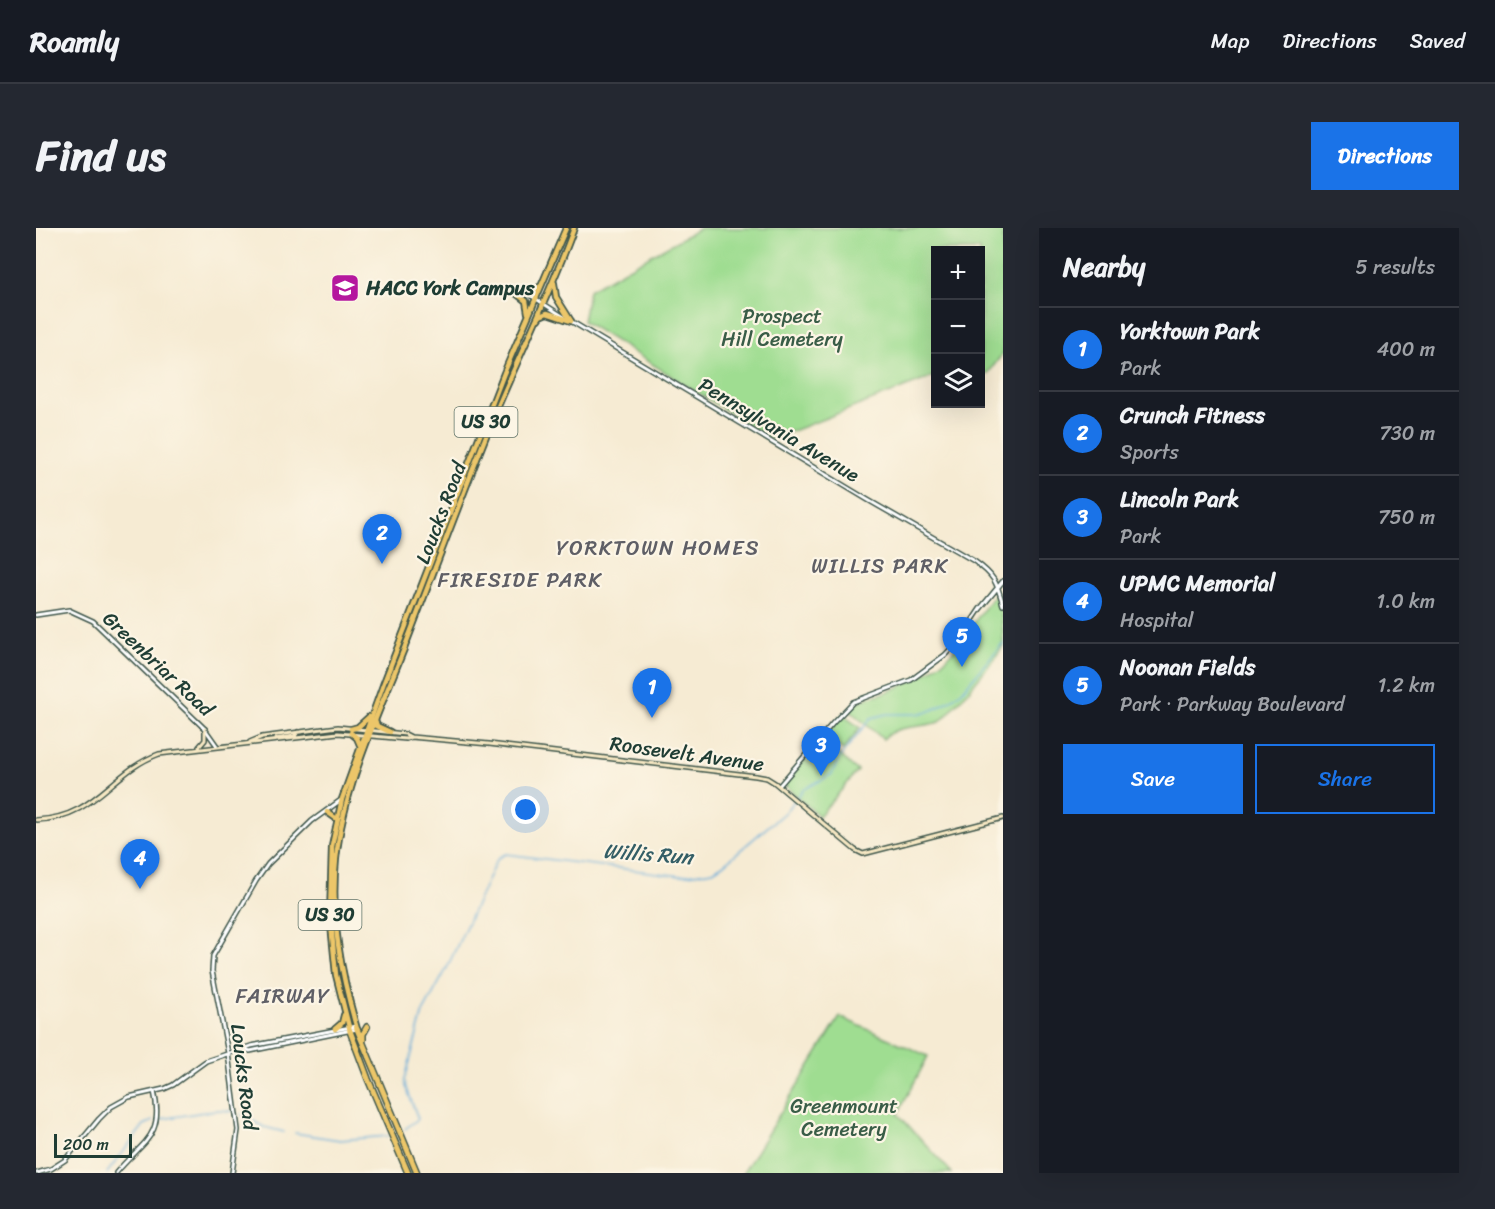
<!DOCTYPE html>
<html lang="en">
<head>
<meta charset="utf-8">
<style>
  body { margin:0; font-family:Sriracha,sans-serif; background:#242831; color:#f1f3f6 }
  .controls { position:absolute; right:18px; top:18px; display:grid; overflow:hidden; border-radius:0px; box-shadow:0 6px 24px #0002 }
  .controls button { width:54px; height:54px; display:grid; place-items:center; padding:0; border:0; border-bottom:2px solid #363941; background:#171b24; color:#f1f3f6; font:30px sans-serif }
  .scale { position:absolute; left:18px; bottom:15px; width:78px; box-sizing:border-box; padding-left:6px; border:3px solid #1f3d34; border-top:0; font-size:16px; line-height:21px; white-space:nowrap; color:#1f3d34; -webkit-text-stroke:4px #fcf5e5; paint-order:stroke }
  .you { position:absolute; left:490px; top:582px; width:21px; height:21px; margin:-15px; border:4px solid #fff; border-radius:50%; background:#1a73e8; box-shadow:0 0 0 9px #1a73e833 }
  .badge { display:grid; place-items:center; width:39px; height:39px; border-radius:50%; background:#1a73e8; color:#fff; font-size:20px; font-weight:700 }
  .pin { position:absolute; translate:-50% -50px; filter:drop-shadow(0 2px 3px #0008) }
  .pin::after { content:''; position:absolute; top:32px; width:21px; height:18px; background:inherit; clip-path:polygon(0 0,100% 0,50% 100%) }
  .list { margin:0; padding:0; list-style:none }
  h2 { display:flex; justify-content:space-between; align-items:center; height:78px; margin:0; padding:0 24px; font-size:26px }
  h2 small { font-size:20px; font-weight:400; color:#9ea1a6 }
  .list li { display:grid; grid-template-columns:39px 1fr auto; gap:18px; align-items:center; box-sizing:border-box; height:84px; padding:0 24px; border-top:2px solid #363941 }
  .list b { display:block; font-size:22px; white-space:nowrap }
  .list p { margin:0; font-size:20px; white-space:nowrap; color:#9ea1a6 }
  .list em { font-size:20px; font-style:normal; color:#9ea1a6 }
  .actions { display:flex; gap:12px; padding:18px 24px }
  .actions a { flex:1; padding:14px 0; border:2px solid #1a73e8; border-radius:0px; text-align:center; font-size:21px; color:#1a73e8 }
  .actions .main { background:#1a73e8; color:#fff }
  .icon { flex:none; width:33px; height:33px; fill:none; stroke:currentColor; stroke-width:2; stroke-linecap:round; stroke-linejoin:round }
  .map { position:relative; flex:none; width:967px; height:945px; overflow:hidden; border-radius:0px }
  header { display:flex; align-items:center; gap:36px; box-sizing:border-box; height:84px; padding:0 30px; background:#171b24; border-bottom:2px solid #363941 }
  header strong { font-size:28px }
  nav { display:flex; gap:33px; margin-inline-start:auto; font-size:21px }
  .intro { display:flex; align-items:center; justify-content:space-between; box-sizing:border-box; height:144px; padding:0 36px }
  h1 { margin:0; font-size:42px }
  .button { padding:15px 27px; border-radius:0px; background:#1a73e8; color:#fff; font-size:21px; font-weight:700 }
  main { display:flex; gap:36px; padding:0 36px }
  aside { flex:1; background:#171b24; border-radius:0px; box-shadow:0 6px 24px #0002 }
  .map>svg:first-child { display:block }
</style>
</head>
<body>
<header>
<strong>Roamly</strong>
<nav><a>Map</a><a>Directions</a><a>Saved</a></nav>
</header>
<div class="intro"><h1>Find us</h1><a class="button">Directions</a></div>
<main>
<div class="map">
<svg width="967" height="945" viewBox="0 0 967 945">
  <rect width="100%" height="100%" fill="#fcf5e5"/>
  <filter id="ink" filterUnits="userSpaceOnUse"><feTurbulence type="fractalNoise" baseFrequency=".0167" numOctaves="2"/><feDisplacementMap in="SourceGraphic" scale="12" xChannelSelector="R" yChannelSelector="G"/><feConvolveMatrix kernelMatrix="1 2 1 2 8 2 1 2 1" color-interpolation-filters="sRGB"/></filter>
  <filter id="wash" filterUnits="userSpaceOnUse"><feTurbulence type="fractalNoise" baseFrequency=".008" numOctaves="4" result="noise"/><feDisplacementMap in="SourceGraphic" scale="24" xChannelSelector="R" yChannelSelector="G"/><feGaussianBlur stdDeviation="1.35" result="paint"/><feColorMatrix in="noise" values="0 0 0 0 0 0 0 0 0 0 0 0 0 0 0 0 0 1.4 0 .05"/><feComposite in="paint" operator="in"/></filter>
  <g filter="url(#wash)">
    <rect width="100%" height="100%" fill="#f6ebd3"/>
    <path fill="#9fdd91" stroke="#5f8d62" stroke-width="1.5" d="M664,0H967V125L951,147L945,142L944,22H900L899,148L736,211L547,93L553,62Z
      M960,366H962C966,383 967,399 967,417C966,423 909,492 903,494C883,501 863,495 847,511L813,482C823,469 839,469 853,463C871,456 887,449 902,437C927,419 939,388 960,366Z
      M807,487L824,500L807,522L789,507Z
      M785,511L822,543L783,588L748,557Z
      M804,789L892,828L862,886L916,945H707Z"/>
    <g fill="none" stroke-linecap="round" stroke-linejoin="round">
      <path stroke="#62abd9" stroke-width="1.5" d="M205,886L228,899L248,904
        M126,891L180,882L197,883
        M369,901L382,891L370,858L369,851L387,784L410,742L460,633L465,628L470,626L645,648L677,643L688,636L748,585L767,562L796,546L804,529L835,490L851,486H881L897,482L915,472L926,463L967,415
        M259,905L304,912L352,908
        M71,945L108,897L117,893"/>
    </g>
  </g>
  <g filter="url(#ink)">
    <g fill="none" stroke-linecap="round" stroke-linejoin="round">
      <g stroke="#3f574c" stroke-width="6">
        <path id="tertiary" d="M491,65L528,89
          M533,92L832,272L938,333C958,347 961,354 967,377
          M0,387L33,382L57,393L169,501L181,518
          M743,558L797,495L817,474L875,452L909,427L924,411L944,381L967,353
          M209,821L214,823L321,801
          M1,945L15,941L29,932L63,891L75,879L93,869L128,861L137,857L170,833L215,818L320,798
          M80,945C105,914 129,910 118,863
          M196,945L202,902L192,825L176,743L177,728L220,653L232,636L276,593L305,572"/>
      </g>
      <g stroke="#3f574c" stroke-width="6">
        <path id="secondary" d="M239,511L259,508L262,504
          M214,514L226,509L302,499L369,506L375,509L453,516L720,548L731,550L739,555L819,622L827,626L967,590
          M163,519L169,512V501
          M0,592C60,590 74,544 123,526L302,505L370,511L375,509"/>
      </g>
      <g stroke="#3f574c" stroke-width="8">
        <path id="trunk" d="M518,55L520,69L535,93
          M480,63L481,66L490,73L492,85
          M489,64L497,63L505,58
          M502,91L504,88L511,85L535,93
          M339,492L341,498L354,504
          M315,501L322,499L333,489
          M315,505L321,510L324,517
          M291,584L301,591
          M299,801L306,795L308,787
          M321,801C305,746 294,689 300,631C308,558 341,489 368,421C398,343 427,265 458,188C484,125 515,64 538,0
          M314,803L300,747L294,687L296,618L306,571L347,457L468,145L530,0"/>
      </g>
      <g stroke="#3f574c" stroke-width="8">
        <path id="motorway" d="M321,801L381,945
          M314,803L332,851L372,945
          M327,812V806L331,799"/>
      </g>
      <use href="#tertiary" stroke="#fff" stroke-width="3"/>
      <use href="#secondary" stroke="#f7e8c3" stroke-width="3"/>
      <use href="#trunk" stroke="#ecc669" stroke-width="4.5"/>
      <use href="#motorway" stroke="#ecc669" stroke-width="5"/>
    </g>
  </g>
  <defs>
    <g id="university-square" transform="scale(1.5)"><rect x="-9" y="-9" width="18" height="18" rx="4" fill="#b5179e" stroke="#fcf5e5"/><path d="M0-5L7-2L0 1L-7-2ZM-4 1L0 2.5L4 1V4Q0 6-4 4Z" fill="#fff"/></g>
  </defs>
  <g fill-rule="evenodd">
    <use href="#university-square" x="309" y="60"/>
  </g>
  <g text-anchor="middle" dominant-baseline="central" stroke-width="4.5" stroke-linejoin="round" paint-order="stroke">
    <g fill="#fcf5e5" stroke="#617469" stroke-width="1.5">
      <rect x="418.5" y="179" width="63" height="30" rx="4.5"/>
      <rect x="262.5" y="672" width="63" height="30" rx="4.5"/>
    </g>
    <g font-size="18" font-weight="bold" fill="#1f3d34">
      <text x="450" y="194">US 30</text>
      <text x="294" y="687">US 30</text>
    </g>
    <g font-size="20" font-weight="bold" fill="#1f3d34" stroke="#fcf5e5" text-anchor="start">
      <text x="330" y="60">HACC York Campus</text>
    </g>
    <g font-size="20" fill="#395d47" stroke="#fcf5e5">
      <text x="746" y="88">Prospect<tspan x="746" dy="23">Hill Cemetery</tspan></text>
      <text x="808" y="878">Greenmount<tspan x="808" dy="23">Cemetery</tspan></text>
    </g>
    <g font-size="20" fill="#1f3d34" stroke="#fcf5e5">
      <text transform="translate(743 202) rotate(31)">Pennsylvania Avenue</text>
      <text transform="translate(405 285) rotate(-69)">Loucks Road</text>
      <text transform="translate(122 436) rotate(43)">Greenbriar Road</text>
      <text transform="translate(651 526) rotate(8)">Roosevelt Avenue</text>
      <text transform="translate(208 849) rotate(83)">Loucks Road</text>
    </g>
    <g font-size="21" letter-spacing="1.5" fill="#5f5f66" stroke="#fcf5e5">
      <text x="622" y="320">YORKTOWN HOMES</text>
      <text x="844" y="338">WILLIS PARK</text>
      <text x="484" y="352">FIRESIDE PARK</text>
      <text x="247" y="768">FAIRWAY</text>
    </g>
    <g font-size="21" font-style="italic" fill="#335e66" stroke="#fcf5e5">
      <text transform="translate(612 626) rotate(4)">Willis Run</text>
    </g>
  </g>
</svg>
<div class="controls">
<button>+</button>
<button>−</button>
<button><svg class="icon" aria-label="layers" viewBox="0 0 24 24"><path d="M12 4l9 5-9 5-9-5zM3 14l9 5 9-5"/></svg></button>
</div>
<div class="scale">200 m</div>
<div class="you"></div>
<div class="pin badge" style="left:616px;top:490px">1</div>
<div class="pin badge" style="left:346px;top:336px">2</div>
<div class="pin badge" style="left:785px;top:548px">3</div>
<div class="pin badge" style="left:104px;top:661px">4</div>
<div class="pin badge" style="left:926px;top:439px">5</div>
</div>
<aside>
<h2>Nearby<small>5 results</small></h2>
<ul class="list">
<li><span class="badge">1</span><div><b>Yorktown Park</b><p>Park</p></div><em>400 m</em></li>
<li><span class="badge">2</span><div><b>Crunch Fitness</b><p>Sports</p></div><em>730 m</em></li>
<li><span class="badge">3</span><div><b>Lincoln Park</b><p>Park</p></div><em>750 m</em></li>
<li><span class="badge">4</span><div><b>UPMC Memorial</b><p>Hospital</p></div><em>1.0 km</em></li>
<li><span class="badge">5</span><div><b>Noonan Fields</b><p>Park · Parkway Boulevard</p></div><em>1.2 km</em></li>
</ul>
<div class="actions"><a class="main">Save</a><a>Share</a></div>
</aside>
</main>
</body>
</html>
